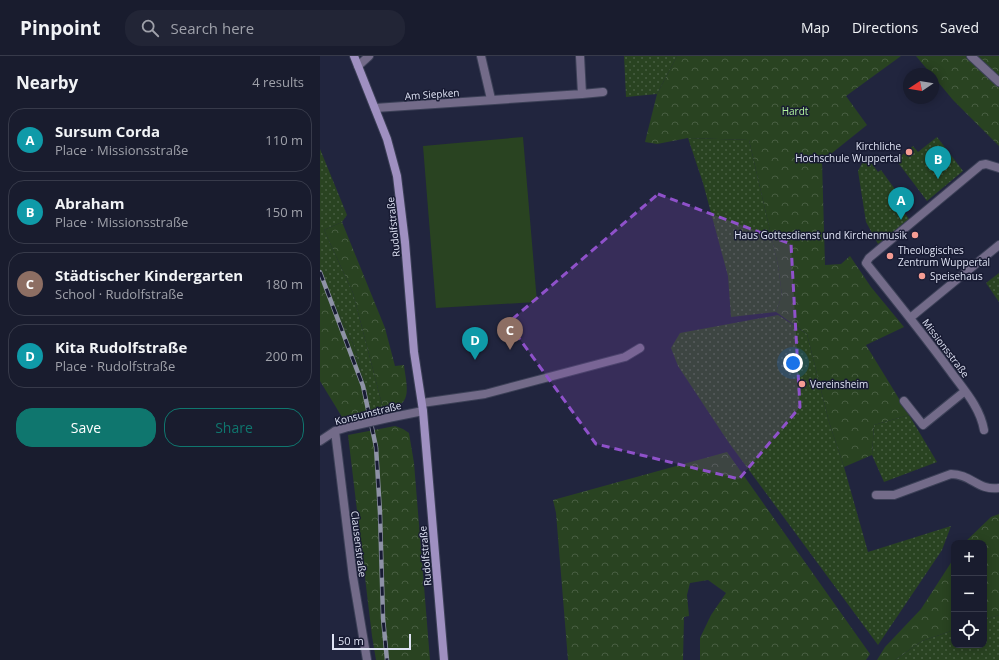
<!DOCTYPE html>
<html lang="en">
<head>
<meta charset="utf-8">
<style>
  body { margin:0; font-family:"Open Sans",sans-serif; background:#222536; color:#f1f3f6 }
  .controls { position:absolute; right:12px; bottom:12px; display:grid; overflow:hidden; border-radius:8px; box-shadow:0 2px 10px #0003 }
  .controls button { width:36px; height:36px; display:grid; place-items:center; padding:0; border:0; border-bottom:1px solid #373a4a; background:#191c2e; color:#f1f3f6; font:20px sans-serif }
  .compass { position:absolute; left:583px; top:12px; width:36px; height:36px; border-radius:50%; background:#191c2e; box-shadow:0 2px 10px #0003; rotate:258deg }
  .scale { position:absolute; left:12px; bottom:10px; width:79px; box-sizing:border-box; padding-left:4px; border:2px solid #dfe3f4; border-top:0; font-size:11px; line-height:14px; white-space:nowrap; color:#dfe3f4; -webkit-text-stroke:3px #181b33; paint-order:stroke }
  .you { position:absolute; left:473px; top:307px; width:14px; height:14px; margin:-10px; border:3px solid #fff; border-radius:50%; background:#1a73e8; box-shadow:0 0 0 6px #1a73e833 }
  .badge { display:grid; place-items:center; width:26px; height:26px; border-radius:50%; background:#0f766e; color:#fff; font-size:13px; font-weight:700 }
  .pin { position:absolute; translate:-50% -33px; filter:drop-shadow(0 1px 2px #0008) }
  .pin::after { content:''; position:absolute; top:21px; width:14px; height:12px; background:inherit; clip-path:polygon(0 0,100% 0,50% 100%) }
  .list { margin:0; padding:0; list-style:none }
  h2 { display:flex; justify-content:space-between; align-items:center; height:52px; margin:0; padding:0 16px; font-size:17px }
  h2 small { font-size:13px; font-weight:400; color:#9fa1aa }
  .list li { display:grid; grid-template-columns:26px 1fr auto; gap:12px; align-items:center; box-sizing:border-box; height:64px; margin:0 8px 8px; padding:0 8px; border:1px solid #373a4a; border-radius:16px }
  .list b { display:block; font-size:15px; white-space:nowrap }
  .list p { margin:0; font-size:13px; white-space:nowrap; color:#9fa1aa }
  .list em { font-size:13px; font-style:normal; color:#9fa1aa }
  .actions { display:flex; gap:8px; padding:12px 16px }
  .actions a { flex:1; padding:9px 0; border:1px solid #0f766e; border-radius:16px; text-align:center; font-size:14px; color:#0f766e }
  .actions .main { background:#0f766e; color:#fff }
  .icon { flex:none; width:22px; height:22px; fill:none; stroke:currentColor; stroke-width:2; stroke-linecap:round; stroke-linejoin:round }
  .map { position:relative; flex:none; width:679px; height:604px; overflow:hidden }
  header { display:flex; align-items:center; gap:24px; box-sizing:border-box; height:56px; padding:0 20px; background:#191c2e; border-bottom:1px solid #373a4a }
  header strong { font-size:19px }
  nav { display:flex; gap:22px; margin-inline-start:auto; font-size:14px }
  .search { width:280px; height:36px; background:#222536; display:flex; align-items:center; gap:10px; box-sizing:border-box; padding:0 14px; border-radius:16px; color:#9fa1aa; font-size:15px }
  main { display:flex }
  aside { flex:1; background:#191c2e }
  .map>svg:first-child { display:block }
</style>
</head>
<body>
<header>
<strong>Pinpoint</strong>
<div class="search"><svg class="icon" aria-label="search" viewBox="0 0 24 24"><circle cx="10" cy="10" r="6"/><path d="M15 15l6 6"/></svg>Search here</div>
<nav><a>Map</a><a>Directions</a><a>Saved</a></nav>
</header>
<main>
<aside>
<h2>Nearby<small>4 results</small></h2>
<ul class="list">
<li><span class="badge" style="background:#0f9aa8">A</span><div><b>Sursum Corda</b><p>Place · Missionsstraße</p></div><em>110 m</em></li>
<li><span class="badge" style="background:#0f9aa8">B</span><div><b>Abraham</b><p>Place · Missionsstraße</p></div><em>150 m</em></li>
<li><span class="badge" style="background:#8d6e63">C</span><div><b>Städtischer Kindergarten</b><p>School · Rudolfstraße</p></div><em>180 m</em></li>
<li><span class="badge" style="background:#0f9aa8">D</span><div><b>Kita Rudolfstraße</b><p>Place · Rudolfstraße</p></div><em>200 m</em></li>
</ul>
<div class="actions"><a class="main">Save</a><a>Share</a></div>
</aside>
<div class="map">
<svg width="679" height="604" viewBox="0 0 679 604">
  <defs>
    <pattern id="grass-dots" width="8" height="8" patternUnits="userSpaceOnUse"><rect width="8" height="8" fill="#294321"/><path d="M2 2h.1M6 6h.1" fill="none" stroke="#485e42" stroke-width="1.8" stroke-linecap="round"/></pattern>
    <pattern id="forest-crowns" width="20" height="18" patternUnits="userSpaceOnUse"><rect width="20" height="18" fill="#294321"/><path d="M2 6a3 3 0 1 1 6 0M12 15a3 3 0 1 1 6 0" fill="none" stroke="#485e42"/></pattern>
  </defs>
  <rect width="100%" height="100%" fill="#21253e"/>
  <path fill="url(#grass-dots)" d="M304,0H357L337,38L306,41Z
    M617,81L643,115L607,145L576,104L593,90L598,96Z
    M368,82L429,84L458,209L462,239L456,256L411,261L408,220L383,127Z
    M0,93L27,159L22,166L4,174L33,237L63,352L51,355L35,292L0,218Z
    M546,100L558,116L561,114L582,143L577,147L589,163L558,188L546,166L538,115Z
    M679,217V246L666,227Z
    M458,259L487,278L509,366L524,411L548,496L631,470L622,494L558,589L409,387L358,310L351,292L360,277Z
    M589,359L617,406L564,426L552,399L554,369Z
    M679,559V604H575L602,585L634,574V589H664V564Z"/>
  <path fill="url(#forest-crowns)" d="M357,0H581L526,40L547,69L502,105L505,209L521,208L530,200L551,231L584,271L546,289L589,359L554,369L552,399L524,411L509,366L487,278L456,256L462,239L458,209L429,84L368,82L337,88L325,86L337,38Z
    M596,0H679V90L633,44L613,20V18H611Z
    M22,166L65,272L75,310L84,309C85,321 92,343 79,349C74,351 68,351 63,352L33,237L4,174Z
    M0,218L35,292L51,355L22,361L0,325Z
    M75,370L83,373L89,377L94,407L110,604H56L52,580L28,379Z
    M407,396L550,598L546,604H380V582L391,559L406,537L388,524L370,527L367,539L369,560L364,561L363,604H248L236,457L233,444Z
    M679,458V559L664,564V487H644L671,461Z
    M634,502V574L602,585L575,604H557L565,591L601,553Z"/>
  <path fill="#294321" d="M203,81L217,246L116,252L103,90Z"/>
  <g fill="none" stroke-linecap="round" stroke-linejoin="round">
    <g stroke="#3c4057" stroke-width="10">
      <path id="street" d="M161,0L171,43
        M260,0L262,38L283,36
        M651,0L679,26
        M38,10L49,0
        M55,52L262,38
        M590,262L679,189
        M584,345L603,369L645,335
        M102,347L165,338L305,301L320,292
        M68,362L103,355
        M664,374C660,351 644,334 631,316C604,279 575,243 546,207L549,202L661,109L666,108L679,112
        M15,375L33,521L47,604
        M0,385L15,375L28,371
        M556,439H574L631,418C651,418 658,435 679,432"/>
    </g>
    <g stroke="#3c4057" stroke-width="10">
      <path id="secondary" d="M34,0L67,83L77,120L85,186L94,296L103,355L124,604"/>
    </g>
    <use href="#street" stroke="#736b89" stroke-width="8"/>
    <use href="#secondary" stroke="#9f90c1" stroke-width="8"/>
    <g stroke="#8e92a6" stroke-width="4.5">
      <path id="rail" d="M0,216L43,330L56,391L60,457L63,562L67,604"/>
    </g>
    <use href="#rail" stroke="#181b33" stroke-width="3" stroke-dasharray="9" stroke-linecap="butt"/>
    <g stroke="#3c4057" stroke-width="10" stroke-linecap="butt">
      <path id="street-bridge" d="M28,371L68,362"/>
    </g>
    <use href="#street-bridge" stroke="#736b89" stroke-width="8"/>
  </g>
  <path fill="#8f51ca" fill-opacity="0.2" stroke="#8f51ca" stroke-width="3" stroke-dasharray="8 5" stroke-linejoin="round" d="M338,138L471,188L480,351L419,423L276,388L188,267Z"/>
  <g fill="#f59c93" stroke="#181b33" stroke-width="1.5">
    <circle cx="589" cy="96" r="4"/>
    <circle cx="595" cy="179" r="4"/>
    <circle cx="570" cy="200" r="4"/>
    <circle cx="602" cy="220" r="4"/>
    <circle cx="482" cy="328" r="4"/>
  </g>
  <g text-anchor="middle" dominant-baseline="central" stroke-width="3" stroke-linejoin="round" paint-order="stroke">
    <g font-size="10" fill="#dfe3f4" stroke="#181b33">
      <text transform="translate(112 38) rotate(-4)">Am Siepken</text>
      <text transform="translate(73 171) rotate(-96)">Rudolfstraße</text>
      <text transform="translate(626 292) rotate(53)">Missionsstraße</text>
      <text transform="translate(48 357) rotate(-14)">Konsumstraße</text>
      <text transform="translate(39 488) rotate(83)">Clausenstraße</text>
      <text transform="translate(105 500) rotate(-95)">Rudolfstraße</text>
    </g>
    <g font-size="10" fill="#b4f89e" stroke="#181b33">
      <text x="475" y="55">Hardt</text>
    </g>
    <g font-size="10" fill="#dfe3f4" stroke="#181b33" text-anchor="start">
      <text x="581" y="90" text-anchor="end">Kirchliche<tspan x="581" dy="12">Hochschule Wuppertal</tspan></text>
      <text x="587" y="179" text-anchor="end">Haus Gottesdienst und Kirchenmusik</text>
      <text x="578" y="194">Theologisches<tspan x="578" dy="12">Zentrum Wuppertal</tspan></text>
      <text x="610" y="220">Speisehaus</text>
      <text x="490" y="328">Vereinsheim</text>
    </g>
  </g>
</svg>
<div class="controls">
<button>+</button>
<button>−</button>
<button><svg class="icon" aria-label="locate" viewBox="0 0 24 24"><circle cx="12" cy="12" r="6"/><path d="M12 2v4M12 18v4M2 12h4M18 12h4"/></svg></button>
</div>
<svg class="compass" viewBox="-18 -18 36 36"><path d="M0-13l5 13h-10z" fill="#e53935"/><path d="M0 13l5-13h-10z" fill="#9fa1aa"/></svg>
<div class="scale">50 m</div>
<div class="you"></div>
<div class="pin badge" style="left:581px;top:164px;background:#0f9aa8">A</div>
<div class="pin badge" style="left:618px;top:123px;background:#0f9aa8">B</div>
<div class="pin badge" style="left:190px;top:294px;background:#8d6e63">C</div>
<div class="pin badge" style="left:155px;top:304px;background:#0f9aa8">D</div>
</div>
</main>
</body>
</html>
